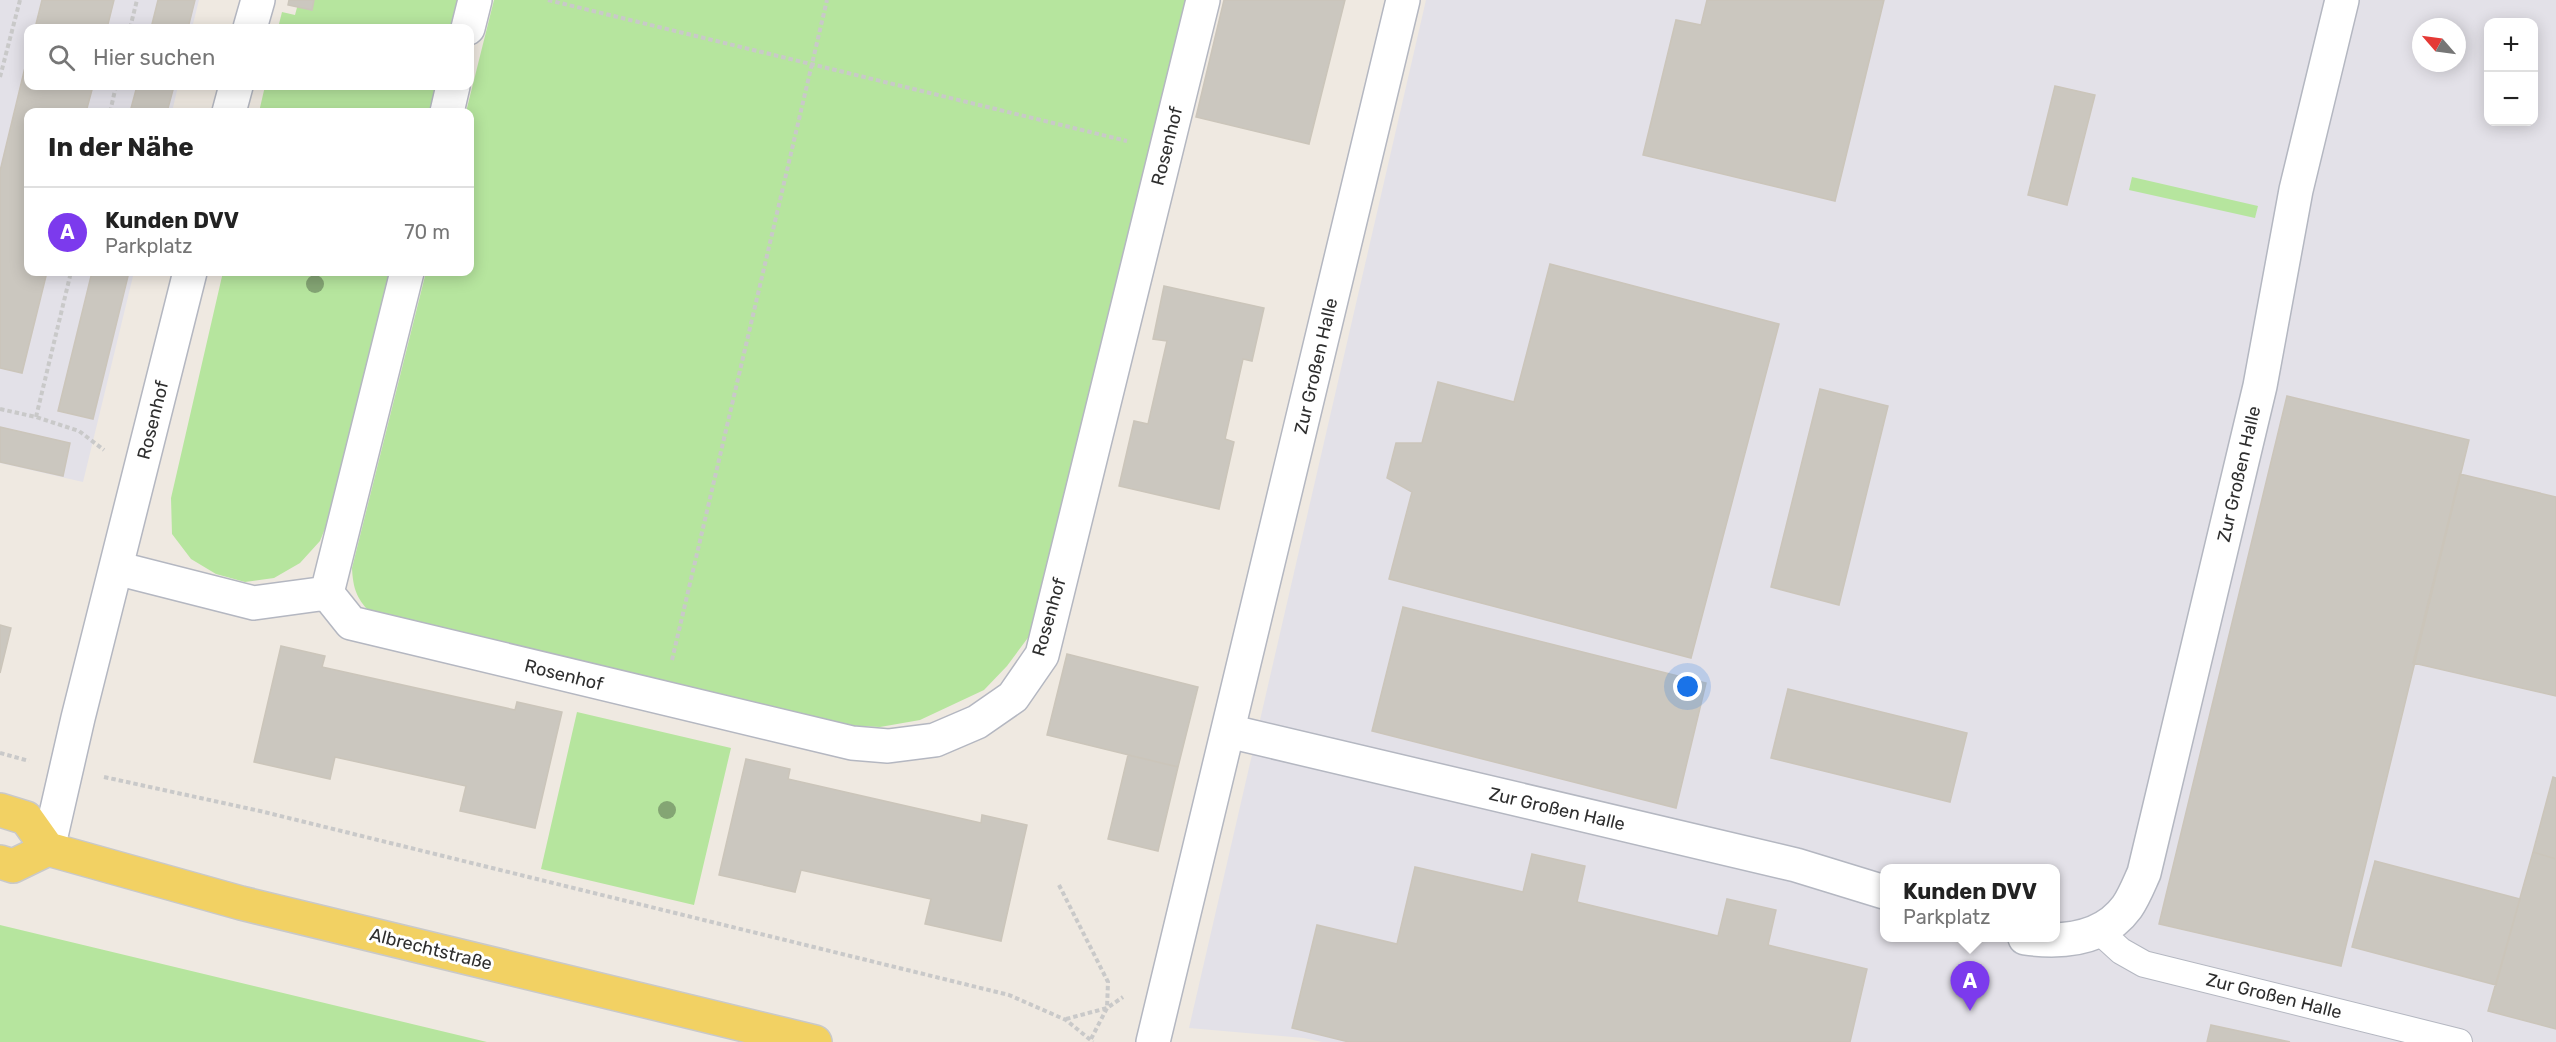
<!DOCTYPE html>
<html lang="de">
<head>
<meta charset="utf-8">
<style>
  body { margin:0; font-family:Rubik,sans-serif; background:#f6f6f6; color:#222 }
  .controls { position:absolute; right:18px; top:18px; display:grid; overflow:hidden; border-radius:12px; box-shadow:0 3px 15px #0003 }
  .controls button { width:54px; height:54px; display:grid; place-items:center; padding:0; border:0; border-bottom:2px solid #e0e0e0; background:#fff; color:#222; font:30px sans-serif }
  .compass { position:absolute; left:2412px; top:18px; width:54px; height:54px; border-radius:50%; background:#fff; box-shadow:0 3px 15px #0003; rotate:298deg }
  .you { position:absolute; left:1688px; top:687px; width:21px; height:21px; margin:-15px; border:4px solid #fff; border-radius:50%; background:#1a73e8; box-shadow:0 0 0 9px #1a73e833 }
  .badge { display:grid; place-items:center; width:39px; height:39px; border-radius:50%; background:#7c3aed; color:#fff; font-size:20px; font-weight:700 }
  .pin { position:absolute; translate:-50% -50px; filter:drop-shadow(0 2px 3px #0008) }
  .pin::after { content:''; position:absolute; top:32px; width:21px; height:18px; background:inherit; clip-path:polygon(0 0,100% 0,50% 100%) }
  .popup { position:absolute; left:1880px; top:864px; width:180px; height:78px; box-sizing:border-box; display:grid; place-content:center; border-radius:12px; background:#fff; filter:drop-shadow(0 2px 4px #0005); font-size:20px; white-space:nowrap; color:#767676 }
  .popup b { font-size:22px; color:#222 }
  .popup::after { content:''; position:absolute; left:50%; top:100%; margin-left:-12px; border:12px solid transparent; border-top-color:#fff }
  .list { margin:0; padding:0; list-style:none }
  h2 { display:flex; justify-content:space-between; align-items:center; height:78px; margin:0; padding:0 24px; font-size:26px }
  h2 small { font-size:20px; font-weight:400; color:#767676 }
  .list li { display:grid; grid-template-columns:39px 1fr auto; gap:18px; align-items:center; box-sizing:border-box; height:90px; padding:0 24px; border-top:2px solid #e0e0e0 }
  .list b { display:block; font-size:22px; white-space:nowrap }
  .list p { margin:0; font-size:20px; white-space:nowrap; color:#767676 }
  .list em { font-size:20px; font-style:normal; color:#767676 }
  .icon { flex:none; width:33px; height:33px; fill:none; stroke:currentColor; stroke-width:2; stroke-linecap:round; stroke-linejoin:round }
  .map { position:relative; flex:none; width:2556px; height:1042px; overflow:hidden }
  .search { position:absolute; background:#fff; box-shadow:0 3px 15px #0003; left:24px; top:24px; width:450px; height:66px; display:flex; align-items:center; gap:15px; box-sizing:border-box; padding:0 21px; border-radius:12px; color:#767676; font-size:22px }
  .panel { position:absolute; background:#fff; box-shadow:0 3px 15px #0003; left:24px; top:108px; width:450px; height:168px; border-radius:12px }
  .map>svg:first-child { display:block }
</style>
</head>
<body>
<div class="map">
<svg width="2556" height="1042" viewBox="0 0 2556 1042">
  <rect width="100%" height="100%" fill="#efe9e1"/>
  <path fill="#e3e1e8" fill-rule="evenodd" d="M0,0H199L192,28H28V86H178L172,112H28V272H134L83,482L0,463Z
    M1426,0H2556V1042H1322L1304,1038L1189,1028ZM2488,22H2534V122H2488ZM2421,27H2457V63H2421ZM1884,868H2056V938H1884Z"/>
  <path fill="#b6e59e" d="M299,0H458L451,28H278L282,12L295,15Z
    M494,0H1191L1045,600L1030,635L1007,666L984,690L920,720L880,727L838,725L373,615C357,600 353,589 352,568L426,272H470V112H466Z
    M265,86H438L431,112H259Z
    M2132,177L2258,206L2255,218L2129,190Z
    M223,272H393L337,499L320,541L300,563L274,578L245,582L216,574L191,559L172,534L171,498Z
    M577,712L731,748L694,905L541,869Z
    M0,925L487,1042H0Z"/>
  <path fill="#cbc7bf" stroke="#cbc5ba" stroke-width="1.5" d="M42,0H114L107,28H35Z
    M158,0H195L188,28H151Z
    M289,0H314L312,10L288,5Z
    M1224,0H1345L1309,144L1196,117Z
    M1707,0H1884L1835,201L1643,155L1676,20L1701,25Z
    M28,55V86H93L86,112H28V272H47L22,373L0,368V171Z
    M137,86H174L167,112H130Z
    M2055,86L2095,95L2067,205L2028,195Z
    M1550,264L1779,324L1691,658L1389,579L1412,492L1387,478L1396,443H1422L1438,382L1514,402Z
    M92,272H129L93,419L58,411Z
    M1164,286L1264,308L1252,361L1243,359L1225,439L1234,442L1219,509L1119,486L1134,421L1148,424L1167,341L1153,339Z
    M1820,389L1888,406L1839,605L1771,587Z
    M2287,396L2469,440L2341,966L2159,924Z
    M0,427L70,443L63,476L0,462Z
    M2460,474L2556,497V696L2413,663Z
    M1403,607L1706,683L1676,808L1372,731Z
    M0,625L11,628L0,673Z
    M281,646L325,656L322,667L515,710L517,702L562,712L535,828L460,811L466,786L335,757L330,779L254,762Z
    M1067,654L1198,687L1178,767L1047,735Z
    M1788,689L1967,733L1950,802L1771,758Z
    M1128,755L1178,767L1158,851L1108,839Z
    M746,759L790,769L788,779L981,823L982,815L1027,825L1001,941L925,924L931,899L801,870L795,892L719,875Z
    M2553,777L2556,778V859L2533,852Z
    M2533,852L2556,859V1029L2488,1011Z
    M1532,854L1585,866L1577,902L1718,936L1727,899L1776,910L1768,945L1867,969L1850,1042H1349L1292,1028L1317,925L1397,944L1415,867L1523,892Z
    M2375,861L2520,899L2496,985L2352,947Z
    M2211,1025L2290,1042H2207Z"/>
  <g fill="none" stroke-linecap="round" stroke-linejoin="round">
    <g stroke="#b4b7c1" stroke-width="28">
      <path id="lane" d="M2099,931L2121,951L2144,964L2459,1042"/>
    </g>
    <g stroke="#b4b7c1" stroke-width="36">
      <path id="street" d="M250,28L258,0
        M468,28L475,0
        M229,112L236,86
        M447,112L453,86
        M116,568L254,603L327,593L351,623L852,743L888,746L935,740L977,722L1013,697L1042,655L1203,0
        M327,593L407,272
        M1228,731L1796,865L1884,892
        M48,849L78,718L190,272
        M2025,938C2062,943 2103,940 2127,907C2134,897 2139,884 2144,873L2260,386L2296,190L2342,0
        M1153,1042L1403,0"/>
    </g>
    <g stroke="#c9c9c9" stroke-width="36">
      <path id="primary" d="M0,810L26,818L48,849L241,903L815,1042
        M0,862L13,866L48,849"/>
    </g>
    <path stroke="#c9c9c9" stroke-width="4" stroke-dasharray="4.5 3" stroke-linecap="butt" d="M548,0L1127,141
      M130,28L137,0
      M0,77L20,0
      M110,112L116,86
      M0,409L36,417L79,431L104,450
      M36,417L71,272
      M672,660L827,0
      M0,753L29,761
      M104,777L260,811L1009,995L1066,1020L1093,1042
      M1059,885L1108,982L1107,1008L1090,1041
      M1066,1019L1107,1008L1123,997"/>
    <use href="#lane" stroke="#fff" stroke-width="26"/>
    <use href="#street" stroke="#fff" stroke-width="33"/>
    <use href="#primary" stroke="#f2d163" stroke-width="33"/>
  </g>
  <g fill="#84a574">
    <circle cx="315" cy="284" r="9"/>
    <circle cx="667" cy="810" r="9"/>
  </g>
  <g text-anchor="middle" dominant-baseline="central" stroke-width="6" stroke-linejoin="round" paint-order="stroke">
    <g font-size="18" fill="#2e2e2e" stroke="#fff">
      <text transform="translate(1167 146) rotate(-76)">Rosenhof</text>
      <text transform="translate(1316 366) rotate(-77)">Zur Großen Halle</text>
      <text transform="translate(153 420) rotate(-76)">Rosenhof</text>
      <text transform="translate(2239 474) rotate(-77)">Zur Großen Halle</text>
      <text transform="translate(1049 617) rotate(-74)">Rosenhof</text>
      <text transform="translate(564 675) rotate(14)">Rosenhof</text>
      <text transform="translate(1557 809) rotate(13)">Zur Großen Halle</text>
      <text transform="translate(431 949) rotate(14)">Albrechtstraße</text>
      <text transform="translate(2274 996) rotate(14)">Zur Großen Halle</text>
    </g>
  </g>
</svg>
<div class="controls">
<button>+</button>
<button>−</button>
</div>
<svg class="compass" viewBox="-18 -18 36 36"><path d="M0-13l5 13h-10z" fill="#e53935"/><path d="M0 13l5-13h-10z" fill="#767676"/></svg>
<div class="you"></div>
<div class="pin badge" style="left:1970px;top:1011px">A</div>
<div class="popup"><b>Kunden DVV</b>Parkplatz</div>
<div class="search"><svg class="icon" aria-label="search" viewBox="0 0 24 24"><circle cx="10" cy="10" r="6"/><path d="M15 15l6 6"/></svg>Hier suchen</div>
<section class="panel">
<h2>In der Nähe<small></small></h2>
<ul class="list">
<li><span class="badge">A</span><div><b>Kunden DVV</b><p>Parkplatz</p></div><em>70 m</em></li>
</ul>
</section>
</div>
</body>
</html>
